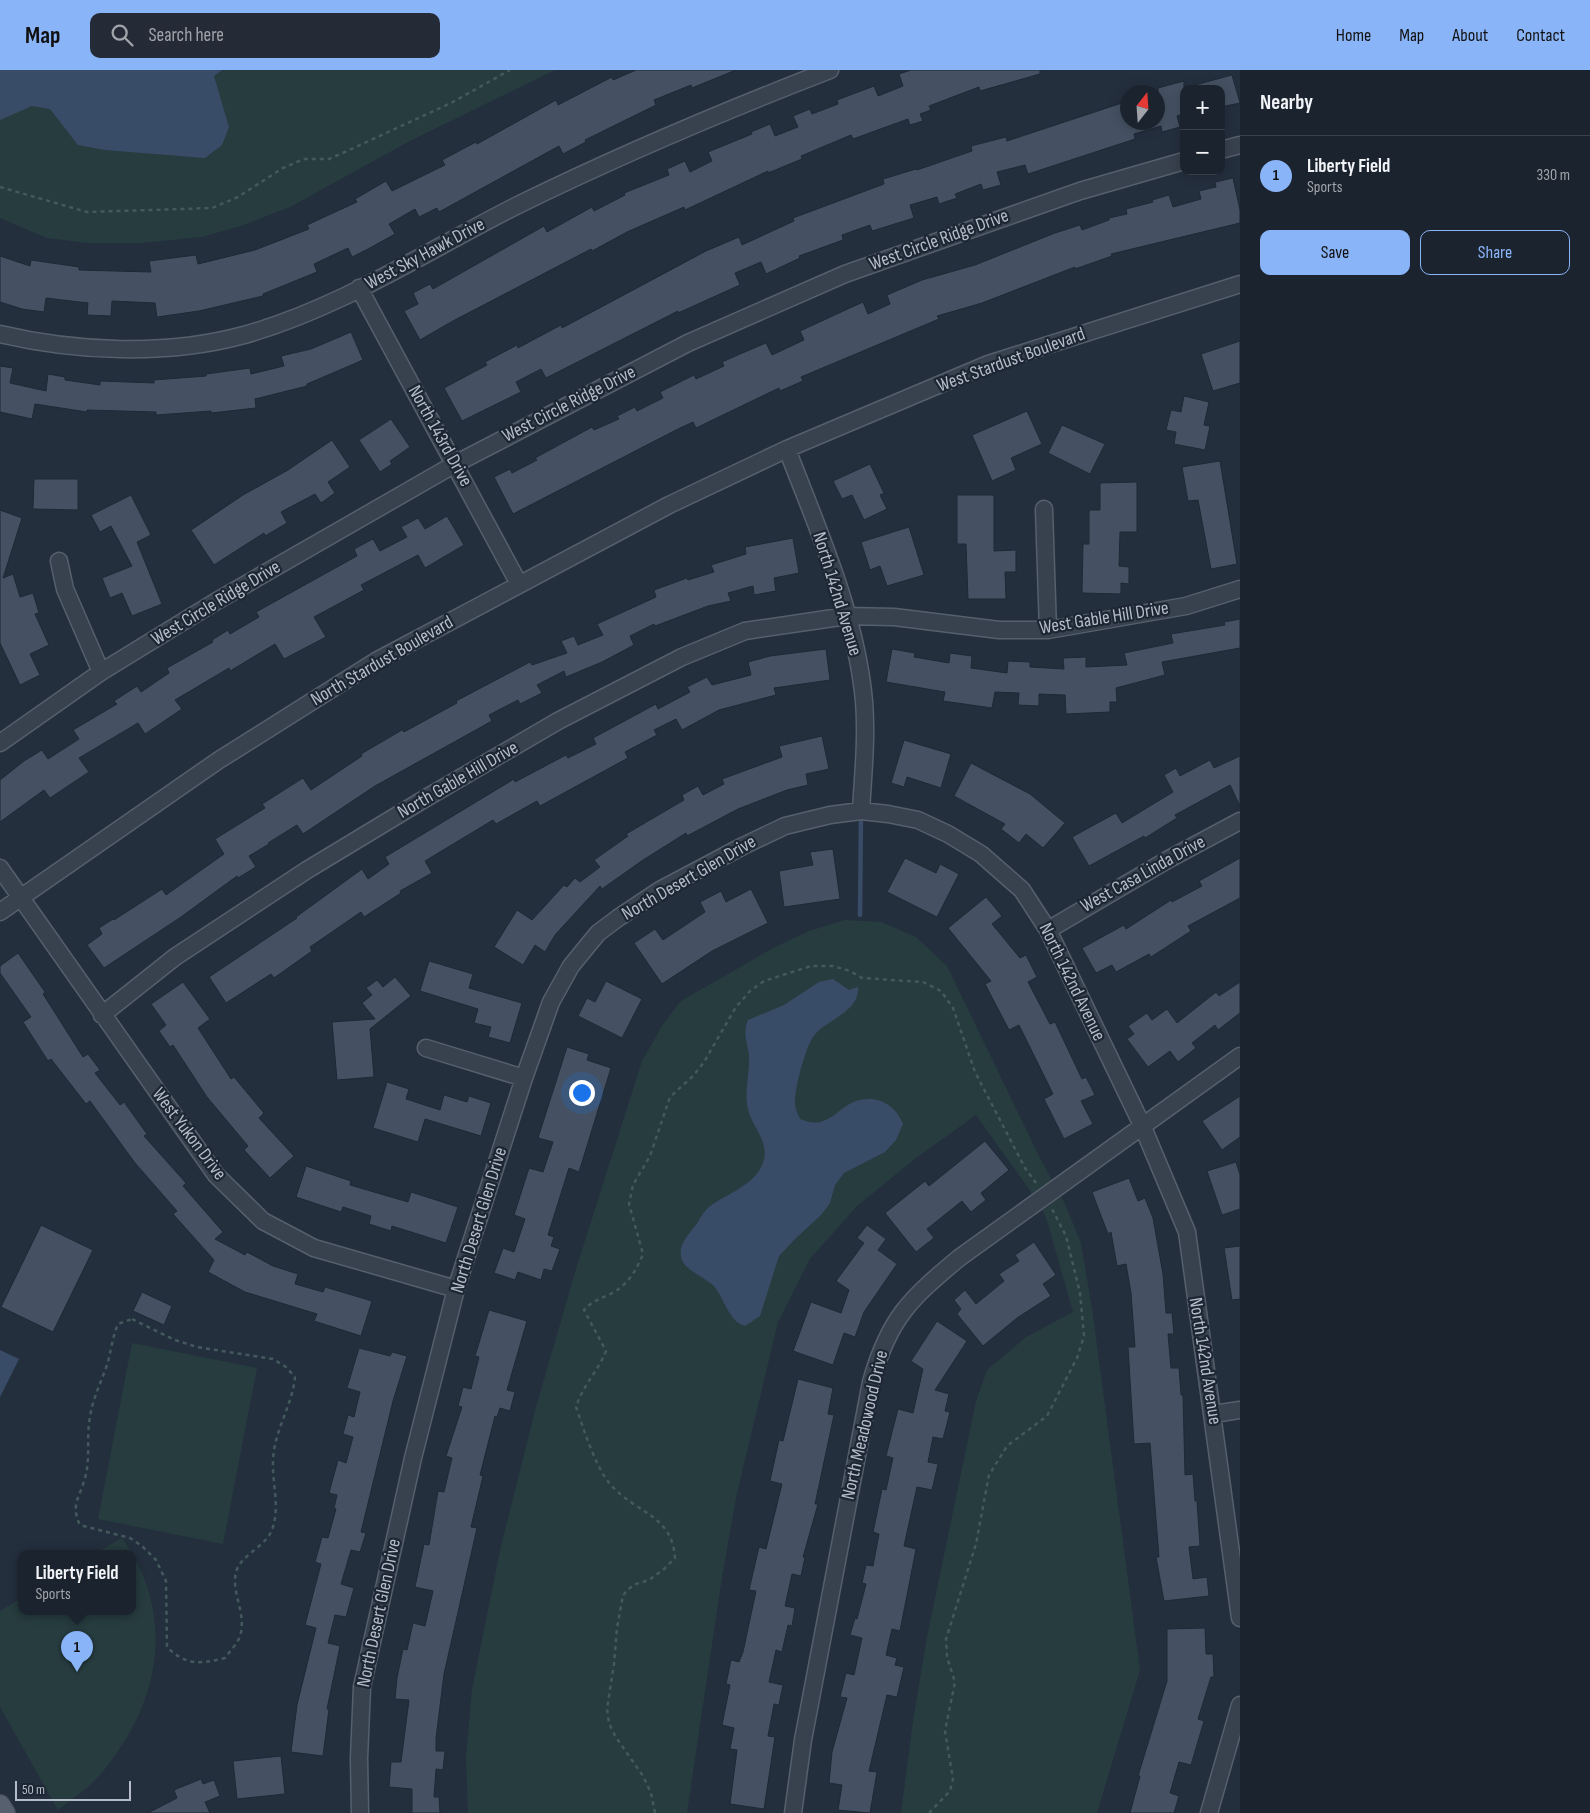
<!DOCTYPE html>
<html lang="en">
<head>
<meta charset="utf-8">
<style>
  body { margin:0; font-family:"Sofia Sans Condensed",sans-serif; background:#242b36; color:#f1f3f6 }
  .controls { position:absolute; right:15px; top:15px; display:grid; overflow:hidden; border-radius:10px; box-shadow:0 2px 12px #0003 }
  .controls button { width:45px; height:45px; display:grid; place-items:center; padding:0; border:0; border-bottom:1px solid #39404a; background:#1b232e; color:#f1f3f6; font:25px sans-serif }
  .compass { position:absolute; left:1120px; top:15px; width:45px; height:45px; border-radius:50%; background:#1b232e; box-shadow:0 2px 12px #0003; rotate:17deg }
  .scale { position:absolute; left:15px; bottom:12px; width:116px; box-sizing:border-box; padding-left:5px; border:2px solid #b4bcc9; border-top:0; font-size:14px; line-height:18px; white-space:nowrap; color:#b4bcc9; -webkit-text-stroke:4px #1d2633; paint-order:stroke }
  .you { position:absolute; left:581px; top:1022px; width:18px; height:18px; margin:-12px; border:4px solid #fff; border-radius:50%; background:#1a73e8; box-shadow:0 0 0 8px #1a73e833 }
  .badge { display:grid; place-items:center; width:32px; height:32px; border-radius:50%; background:#8ab4f8; color:#111; font-size:16px; font-weight:700 }
  .pin { position:absolute; translate:-50% -41px; filter:drop-shadow(0 1px 2px #0008) }
  .pin::after { content:''; position:absolute; top:26px; width:18px; height:15px; background:inherit; clip-path:polygon(0 0,100% 0,50% 100%) }
  .popup { position:absolute; left:18px; top:1480px; width:118px; height:65px; box-sizing:border-box; display:grid; place-content:center; border-radius:10px; background:#1b232e; filter:drop-shadow(0 1px 4px #0005); font-size:16px; white-space:nowrap; color:#a0a4aa }
  .popup b { font-size:19px; color:#f1f3f6 }
  .popup::after { content:''; position:absolute; left:50%; top:100%; margin-left:-10px; border:10px solid transparent; border-top-color:#1b232e }
  .list { margin:0; padding:0; list-style:none }
  h2 { display:flex; justify-content:space-between; align-items:center; height:65px; margin:0; padding:0 20px; font-size:21px }
  h2 small { font-size:16px; font-weight:400; color:#a0a4aa }
  .list li { display:grid; grid-template-columns:32px 1fr auto; gap:15px; align-items:center; box-sizing:border-box; height:80px; padding:0 20px; border-top:1px solid #39404a }
  .list b { display:block; font-size:19px; white-space:nowrap }
  .list p { margin:0; font-size:16px; white-space:nowrap; color:#a0a4aa }
  .list em { font-size:16px; font-style:normal; color:#a0a4aa }
  .actions { display:flex; gap:10px; padding:15px 20px }
  .actions a { flex:1; padding:11px 0; border:1px solid #8ab4f8; border-radius:10px; text-align:center; font-size:18px; color:#8ab4f8 }
  .actions .main { background:#8ab4f8; color:#111 }
  .icon { flex:none; width:28px; height:28px; fill:none; stroke:currentColor; stroke-width:2; stroke-linecap:round; stroke-linejoin:round }
  .map { position:relative; flex:none; width:1240px; height:1743px; overflow:hidden }
  header { display:flex; align-items:center; gap:30px; box-sizing:border-box; height:70px; padding:0 25px; background:#8ab4f8; color:#111 }
  header strong { font-size:24px }
  nav { display:flex; gap:28px; margin-inline-start:auto; font-size:18px }
  .search { width:350px; height:45px; background:#242b36; display:flex; align-items:center; gap:12px; box-sizing:border-box; padding:0 18px; border-radius:10px; color:#a0a4aa; font-size:19px }
  main { display:flex }
  aside { flex:1; background:#1b232e }
  .map>svg:first-child { display:block }
</style>
</head>
<body>
<header>
<strong>Map</strong>
<div class="search"><svg class="icon" aria-label="search" viewBox="0 0 24 24"><circle cx="10" cy="10" r="6"/><path d="M15 15l6 6"/></svg>Search here</div>
<nav><a>Home</a><a>Map</a><a>About</a><a>Contact</a></nav>
</header>
<main>
<div class="map">
<svg width="1240" height="1743" viewBox="0 0 1240 1743">
  <rect width="100%" height="100%" fill="#242f3e"/>
  <path fill="#263c3f" d="M0,0H555L408,72L292,136L244,155L202,167L142,173H87L47,168L0,148Z
    M845,850L881,852L916,867L947,896L1038,1084L1065,1134L1081,1173L1092,1238L1140,1600L1097,1743H901L913,1651L927,1567L976,1331L987,1300L1026,1267L1073,1242L1046,1147L1029,1119L976,1045L916,1088L857,1136L809,1190L778,1252L737,1423L722,1507L687,1743H468L466,1687L472,1619L501,1476L536,1337L576,1199L642,991L663,954L681,931L773,878L809,861Z
    M132,1273L257,1298L223,1474L98,1449Z
    M122,1468C178,1547 160,1635 99,1706C88,1719 72,1729 58,1740L0,1637V1541L22,1528V1541H132V1483H96Z"/>
  <path fill="#394c67" d="M0,0H222L214,6L229,57L222,75L205,88L105,80L78,75L50,39L32,36L0,50Z
    M833,909L849,920L858,917C860,943 824,950 813,967C805,979 794,1020 795,1034C795,1039 798,1044 800,1049C808,1052 814,1054 823,1051C835,1047 844,1035 856,1031C877,1024 896,1035 903,1054L896,1070L885,1082L844,1103L835,1115L830,1133L821,1145L794,1170L779,1186L760,1246L745,1256C728,1251 724,1227 713,1215C705,1208 688,1201 683,1192C675,1176 689,1165 698,1152C701,1147 704,1141 709,1137C727,1123 758,1115 764,1089C768,1072 754,1058 749,1043C743,1024 750,1005 749,986C748,973 742,963 748,950L784,935L819,912Z
    M0,1280L19,1289L0,1327Z"/>
  <g fill="none" stroke-linecap="round" stroke-linejoin="round">
    <path stroke="#394c67" stroke-width="4.5" d="M860,845L861,745"/>
  </g>
  <path fill="#455162" stroke="#1f2835" d="M636,0H736L692,18L691,15L654,30L656,35L585,70L586,72L563,84L559,76L439,142L437,138L419,147L415,139L389,154L395,164L368,179L352,187L348,178L314,194L317,202L263,224V226L199,241L157,247L155,233L112,231L111,246L87,245L88,233L46,228L44,242L22,239L0,232V186L30,196L31,190L79,197V200L151,202L149,191L196,185L198,194L255,180L309,159L307,155L357,132L355,129L386,111L392,121L445,95L442,90L476,72L477,74L556,30L558,35L612,7L613,10Z
    M911,0H1040V4L980,21L979,17L929,36L931,40L920,44L923,51L910,55L908,49L853,69L851,65L801,86L802,89L768,103V101L685,140L684,137L627,162L592,181L591,179L451,252L420,270L404,241L418,234L413,223L430,214L433,219L544,156L547,162L592,137L594,141L625,125L624,123L669,105L667,99L685,91L690,102L712,91L708,82L752,64L751,62L770,54L775,66L798,57L793,46L810,39L812,44L838,34L837,30L874,16L878,26L903,16L899,4Z
    M1232,5L1240,33L1221,37V19H1196L1195,15Z
    M1184,11V44L1177,46L1180,57L1162,62L1161,56L1134,64L1135,69L1028,104L1025,95L997,102L1001,115L983,120L981,114L955,124L957,128L939,134L937,127L910,135L914,148L872,161L870,155L842,165L843,170L799,186L800,188L766,204L761,192L735,203L740,215L678,243V241L546,308L541,299L516,312L521,322L462,351L444,318L487,295L485,292L517,275L518,278L561,255L562,258L706,181L739,167L742,175L794,151L793,148L884,114L883,109L916,99L917,100L972,81L971,76L1006,67L1007,71L1128,31V52H1158V18Z
    M1233,108L1240,140V153L1111,184L1112,186L1075,199V197L982,233L937,246L939,249L801,307L803,311L780,321L779,318L696,358L693,352L678,359L513,444L494,407L510,399L512,403L537,390L535,388L592,357L594,360L619,349L617,346L635,337L637,341L663,328L660,322L694,305L696,309L724,296L722,292L740,284L766,273L772,285L804,270L800,261L863,232L868,244L890,234L887,225L922,210L975,195L1055,163L1080,155L1082,160L1109,150V148L1127,144L1126,139L1153,132L1152,130L1169,125L1173,137L1201,129L1199,121L1216,117L1215,112Z
    M351,262L363,290L307,314V316L255,329L256,338L211,343V341L156,345V342L87,340V342L35,334L32,349L0,342V296L13,298L10,313L46,321L48,304L65,307V310L100,315V311L154,313V310L206,306V304L250,298L251,304L284,296L281,286L311,279Z
    M1240,271V313L1213,321L1201,284Z
    M1184,326L1209,332L1204,355L1210,356L1205,380L1174,374L1176,362L1166,360L1171,340L1181,342Z
    M1027,341L1042,374L1011,388L1016,400L992,411L972,365Z
    M391,349L410,377L390,391L392,394L380,402L359,370Z
    M1062,355L1105,374L1090,404L1048,383Z
    M332,370L350,397L328,412L335,423L321,433L315,424L281,442L287,453L265,466L264,463L214,495L191,460L243,425L288,400Z
    M1220,391L1237,494L1211,499L1198,430L1188,431L1182,397Z
    M870,394L884,423L880,425L887,439L864,450L852,425L842,429L833,411Z
    M34,409H78V440L33,439Z
    M1137,412V462H1120L1119,496L1129,497V514L1121,513V524L1082,523L1083,474H1089V440H1100V413Z
    M131,425L151,465L137,472L162,534L132,546L122,523L110,528L102,508L132,496L111,456L100,462L91,445Z
    M957,425H994V481L1016,480V502H1005L1006,529H968L966,474H957Z
    M0,440L22,448L3,508L13,504L20,527L33,523L39,543L35,544L49,575L30,584L40,605L20,615L0,573Z
    M447,446L464,475L425,498L418,485L361,515L364,520L314,547L326,567L284,589L275,574L230,601L229,598L175,630L182,639L145,664L138,653L79,688L89,702L50,728L44,720L0,752V710L24,691L42,680L48,689L79,669L73,660L117,634L114,631L137,616L141,622L169,603L167,598L213,572L212,570L228,560L230,564L259,547L256,542L357,486L354,479L373,469L380,481L407,467L401,457L418,448L425,459Z
    M909,457L924,505L887,516L880,496L870,500L861,472Z
    M793,468L799,503L774,508L776,521L754,525L753,516L728,523L731,531L708,536L655,556L654,554L630,566L634,575L602,592L566,607L564,601L537,615L542,623L520,634L518,630L489,645L492,651L375,716L303,764L297,755L268,773L269,774L249,786L256,797L238,808L237,806L181,847L104,898L87,875L102,864L99,858L113,849L114,850L162,819L166,825L224,784L215,769L265,738L262,734L303,708L311,720L362,686L361,684L402,660L404,662L457,633L456,631L530,592L532,595L567,583L561,571L574,566L578,575L603,565L597,554L656,527L654,520L687,508L688,510L714,502L711,495L746,484L745,477Z
    M1240,549V578L1162,592L1165,605L1116,618L1117,632H1110V642L1066,644L1065,625L1039,624V636L1018,635L1019,623L995,622L992,638L943,631L945,622L886,612L892,579L915,583L914,587L949,593L950,583L972,586L971,598L1007,603L1008,591L1030,592V597L1064,599L1063,588L1086,587V597L1127,595L1124,583L1173,573L1171,564L1225,555L1224,552Z
    M826,579L830,610L774,618L776,625L719,640L682,660L676,649L654,660L657,665L625,682L628,688L540,736L537,731L496,754L493,750L425,791L432,803L400,821L401,823L364,847L361,842L310,877L312,881L274,908L271,904L226,933L209,907L297,848L296,847L362,799L368,809L389,794L385,787L514,709L515,712L566,685L568,688L596,674L593,668L656,634L658,639L690,622L687,617L707,607L712,615L751,605L748,592L770,586Z
    M822,666L829,699L806,704L808,715L787,720L738,739L687,766L686,763L643,790L602,819L600,816L555,865L545,882L535,875L523,895L494,877L517,840L532,850L564,815L567,817L575,808L580,812L600,797L594,790L628,766L626,764L684,730L682,725L698,716L703,725L724,714L722,709L782,687L779,676Z
    M904,670L951,684L941,718L907,707L904,717L891,713Z
    M1240,686V736L1230,715L1175,745L1177,748L1145,768L1144,766L1089,796L1072,767L1116,743L1122,753L1173,722L1164,705L1176,698L1180,706L1210,690L1214,698Z
    M971,693L1030,724L1065,753L1043,778L1026,764L1019,773L1001,759L1005,754L954,726Z
    M833,779L840,829L784,837L779,801L813,795L810,782Z
    M905,788L936,803L940,794L959,804L937,847L887,822Z
    M1240,788V828L1188,856L1191,861L1151,887L1149,884L1116,902L1112,895L1096,903L1082,878L1124,855L1126,859L1171,830L1172,832L1202,816L1199,811Z
    M751,819L768,853L712,881L662,914L634,873L655,859L663,870L705,842L700,832L721,821L726,832Z
    M986,827L1002,846L992,854L1020,888L1026,885L1037,907L1028,912L1050,954L1055,952L1082,1009L1086,1007L1095,1025L1081,1031L1093,1054L1064,1069L1044,1029L1053,1024L1019,955L1009,960L985,914L991,911L948,858Z
    M18,883L45,922L43,924L83,987L88,984L100,1000L95,1003L120,1035L124,1032L147,1064L144,1066L186,1113L183,1116L223,1162L215,1169L245,1185L247,1182L273,1196L298,1204L295,1214L323,1222L325,1217L372,1231L361,1266L314,1251L317,1244L245,1222L208,1202L214,1190L173,1144L177,1141L135,1093L90,1031L86,1034L51,989L48,991L23,952L31,947L0,903V896Z
    M429,891L473,904L469,918L522,933L510,973L488,967L491,957L474,953L478,939L420,921Z
    M395,907L411,926L370,959L374,1007L337,1010L332,952L375,949L362,933L372,925L366,918L377,910L383,917Z
    M606,911L642,929L622,968L578,946L587,928L595,932Z
    M183,912L210,949L198,958L231,1009L234,1007L264,1043L259,1048L294,1086L270,1108L244,1080L248,1076L207,1027L173,975L170,977L159,961L166,955L151,934Z
    M1240,912V943L1218,960L1215,955L1192,973L1196,978L1178,992L1170,981L1148,997L1127,969L1134,964L1128,956L1147,943L1152,950L1167,939L1177,953L1216,922L1219,926Z
    M567,977L589,984L587,990L611,998L579,1102L569,1098L548,1165L554,1167L551,1176L560,1179L552,1201L544,1199L541,1210L518,1202L515,1210L494,1203L503,1178L514,1182L525,1149L514,1145L529,1098L543,1102L553,1072L538,1068Z
    M387,1012L409,1019L406,1029L440,1040L444,1025L467,1032L469,1026L491,1033L481,1066L425,1049L418,1072L373,1058Z
    M1240,1026V1067L1222,1080L1202,1051Z
    M985,1071L1009,1100L981,1123L986,1130L971,1142L962,1131L927,1159L934,1168L916,1182L885,1143L925,1111L929,1116Z
    M1236,1092L1240,1105V1139L1222,1145L1207,1101Z
    M306,1096L351,1111L350,1115L408,1132L411,1122L458,1137L446,1173L392,1156L391,1161L369,1154L371,1146L343,1137L341,1142L296,1127Z
    M1129,1108L1138,1131L1145,1128L1153,1148L1163,1204L1166,1243H1172L1174,1264H1168L1171,1298H1179L1181,1325H1183L1185,1405L1193,1404L1195,1431H1197L1200,1476L1189,1477L1193,1509L1207,1507L1209,1526L1164,1531L1156,1487H1159L1150,1373L1134,1374L1128,1277H1135L1131,1223L1126,1194L1117,1196L1111,1162L1108,1164L1092,1122Z
    M41,1155L93,1180L53,1262L1,1237Z
    M867,1155L886,1169L878,1180L897,1194L864,1242L855,1267L844,1263L833,1295L793,1281L811,1232L841,1243L849,1220L836,1211L864,1173L857,1168Z
    M1034,1172L1056,1205L1043,1214L1051,1226L1017,1248L983,1276L957,1244L961,1239L954,1230L965,1220L976,1234L1004,1211L999,1204L1019,1191L1015,1185Z
    M1240,1176V1229L1232,1230L1224,1178Z
    M142,1222L172,1236L164,1255L133,1241Z
    M489,1240L527,1251L507,1320L515,1322L510,1341L500,1338L497,1347L495,1346L480,1405L483,1406L471,1457L477,1458L444,1604L436,1668V1681H445L443,1700L436,1699L434,1727H439L440,1743H412V1719L389,1717L391,1692H401L409,1630L395,1629L397,1608L403,1579L407,1580L413,1553L425,1556L433,1521L415,1517L424,1474L429,1475L438,1421L444,1422L452,1388L446,1386L462,1337L458,1336L463,1317L471,1319L479,1287L475,1286Z
    M937,1251L967,1271L935,1320L949,1324L945,1341L950,1342L943,1369L933,1367L928,1392L938,1394L932,1420L917,1417L904,1476L916,1479L900,1561L892,1559L886,1585L897,1588L895,1595L904,1597L897,1627L887,1625L869,1701L877,1702L870,1743L838,1740L842,1715L829,1713L832,1682L847,1628L840,1627L846,1603L854,1605L862,1568L850,1565L855,1548L857,1549L866,1514L862,1513L866,1495L873,1496L879,1464L873,1462L882,1419L886,1420L893,1388L886,1386L898,1339L913,1343L923,1299L911,1291Z
    M359,1278L390,1286L392,1282L407,1286L393,1331L361,1462L366,1463L360,1482L351,1480L341,1514L354,1518L346,1547L335,1545L328,1573L340,1576L327,1639H329L323,1686L291,1682L297,1635L316,1558L305,1555L321,1494L315,1492L322,1467L328,1468L336,1439L334,1438L337,1425L329,1423L338,1390L346,1393L353,1367L343,1364L348,1345L354,1347L360,1322L347,1318Z
    M798,1309L833,1318L828,1344L834,1345L815,1434H818L803,1487H805L801,1506L792,1504L785,1536L795,1538L792,1556L788,1555L782,1582L776,1580L769,1612L783,1615L779,1635L774,1634L768,1666L775,1667L764,1739L730,1734L737,1680L730,1679L734,1658L722,1655L730,1615L726,1614L731,1590L739,1592L743,1582L756,1521L749,1520L759,1477L766,1479L782,1414L770,1411L779,1370L783,1371Z
    M1205,1558L1206,1584H1213L1214,1607H1211L1198,1649L1204,1651L1191,1695L1179,1692L1170,1723L1179,1726L1174,1743H1130L1140,1706H1138L1167,1611V1559Z
    M281,1686L285,1724L237,1729L233,1691Z
    M201,1709L203,1714L214,1710L220,1726L205,1732L210,1743H148L177,1728L174,1720Z"/>
  <g fill="none" stroke-linecap="round" stroke-linejoin="round">
    <g stroke="#565f6c" stroke-width="19">
      <path id="minor" d="M1221,80L1240,75
        M359,218L519,514
        M0,264C76,282 167,286 244,265C341,238 428,180 518,135C620,85 724,41 830,0
        M787,379C818,460 856,544 864,631C867,668 863,705 861,741
        M1044,439L1048,560
        M59,491L65,519L101,602
        M0,673L101,602L215,532L455,394L688,273L845,204L1080,121L1184,91
        M0,798L216,1105L263,1151L314,1178L456,1219
        M0,842L219,690L376,591L669,435L787,379L988,294L1240,214
        M1048,860L1169,789L1240,751
        M102,945L175,887L307,800L426,728L558,651L682,587L745,561L847,546L894,547L999,560H1048L1186,536L1240,519
        M426,978L524,1008
        M1214,1344L1240,1340
        M360,1743L359,1688L362,1617L413,1388L456,1219L524,1008L551,932L571,896L598,863L618,848L660,820L743,776L785,756L830,745L861,741L888,744L918,750L948,764L981,784L1022,820L1048,860L1142,1055L1187,1162L1240,1548
        M793,1743L803,1670L871,1312C889,1248 910,1229 959,1188L1240,986
        M1209,1743L1240,1635"/>
    </g>
    <g stroke="#414a57" stroke-width="22">
      <path id="major" d="M0,1735L5,1743"/>
    </g>
    <path stroke="#44595c" stroke-width="2.5" stroke-dasharray="4 4" stroke-linecap="butt" d="M0,117L87,142L212,138L238,127L283,98L304,89H329L347,81L451,33L510,0
      M132,1249L175,1270L197,1277L273,1289L286,1297L295,1307C292,1337 274,1360 273,1391C272,1414 281,1440 271,1462C264,1477 240,1486 236,1502C231,1524 247,1543 240,1566C238,1573 230,1581 225,1588C201,1594 186,1596 167,1577L166,1511L156,1490L142,1476L130,1468L80,1455C70,1435 80,1427 85,1408C90,1391 87,1371 89,1354C91,1332 100,1315 107,1295C111,1282 112,1268 118,1254Z
      M655,1743L651,1723L643,1706L615,1666L609,1653L607,1639L614,1594L617,1558L623,1525L633,1515L649,1510L664,1499L675,1488C672,1444 636,1444 610,1414C595,1396 584,1360 576,1337C582,1317 598,1301 606,1281L584,1240C594,1228 610,1227 621,1217C632,1208 638,1196 643,1184L629,1134L633,1115L650,1086L670,1027L693,1006L704,992L736,937L750,921L764,911L811,896H833L850,901L862,908L923,912L941,921L953,938L975,1002L1025,1098L1036,1113
      M929,1743L950,1721L953,1709L945,1661L955,1612L947,1587L946,1569L976,1474L989,1405L1007,1376L1047,1346L1077,1288L1084,1266L1080,1223L1066,1166L1052,1139"/>
    <use href="#minor" stroke="#38414e" stroke-width="16"/>
    <use href="#major" stroke="#56606e" stroke-width="20"/>
  </g>
  <g text-anchor="middle" dominant-baseline="central" stroke-width="4.5" stroke-linejoin="round" paint-order="stroke">
    <g font-size="19" fill="#b4bcc9" stroke="#1d2633">
      <text transform="translate(939 170) rotate(-20)">West Circle Ridge Drive</text>
      <text transform="translate(425 184) rotate(-28)">West Sky Hawk Drive</text>
      <text transform="translate(1011 290) rotate(-20)">West Stardust Boulevard</text>
      <text transform="translate(569 334) rotate(-27)">West Circle Ridge Drive</text>
      <text transform="translate(440 366) rotate(61)">North 143rd Drive</text>
      <text transform="translate(837 524) rotate(73)">North 142nd Avenue</text>
      <text transform="translate(216 533) rotate(-31)">West Circle Ridge Drive</text>
      <text transform="translate(1104 548) rotate(-9)">West Gable Hill Drive</text>
      <text transform="translate(382 591) rotate(-30)">North Stardust Boulevard</text>
      <text transform="translate(458 710) rotate(-30)">North Gable Hill Drive</text>
      <text transform="translate(1143 804) rotate(-29)">West Casa Linda Drive</text>
      <text transform="translate(689 808) rotate(-30)">North Desert Glen Drive</text>
      <text transform="translate(1072 912) rotate(64)">North 142nd Avenue</text>
      <text transform="translate(189 1064) rotate(53)">West Yukon Drive</text>
      <text transform="translate(479 1150) rotate(-73)">North Desert Glen Drive</text>
      <text transform="translate(1205 1291) rotate(81)">North 142nd Avenue</text>
      <text transform="translate(865 1355) rotate(-77)">North Meadowood Drive</text>
      <text transform="translate(379 1543) rotate(-78)">North Desert Glen Drive</text>
    </g>
  </g>
</svg>
<div class="controls">
<button>+</button>
<button>−</button>
</div>
<svg class="compass" viewBox="-18 -18 36 36"><path d="M0-13l5 13h-10z" fill="#e53935"/><path d="M0 13l5-13h-10z" fill="#a0a4aa"/></svg>
<div class="scale">50 m</div>
<div class="you"></div>
<div class="pin badge" style="left:77px;top:1602px">1</div>
<div class="popup"><b>Liberty Field</b>Sports</div>
</div>
<aside>
<h2>Nearby<small></small></h2>
<ul class="list">
<li><span class="badge">1</span><div><b>Liberty Field</b><p>Sports</p></div><em>330 m</em></li>
</ul>
<div class="actions"><a class="main">Save</a><a>Share</a></div>
</aside>
</main>
</body>
</html>
